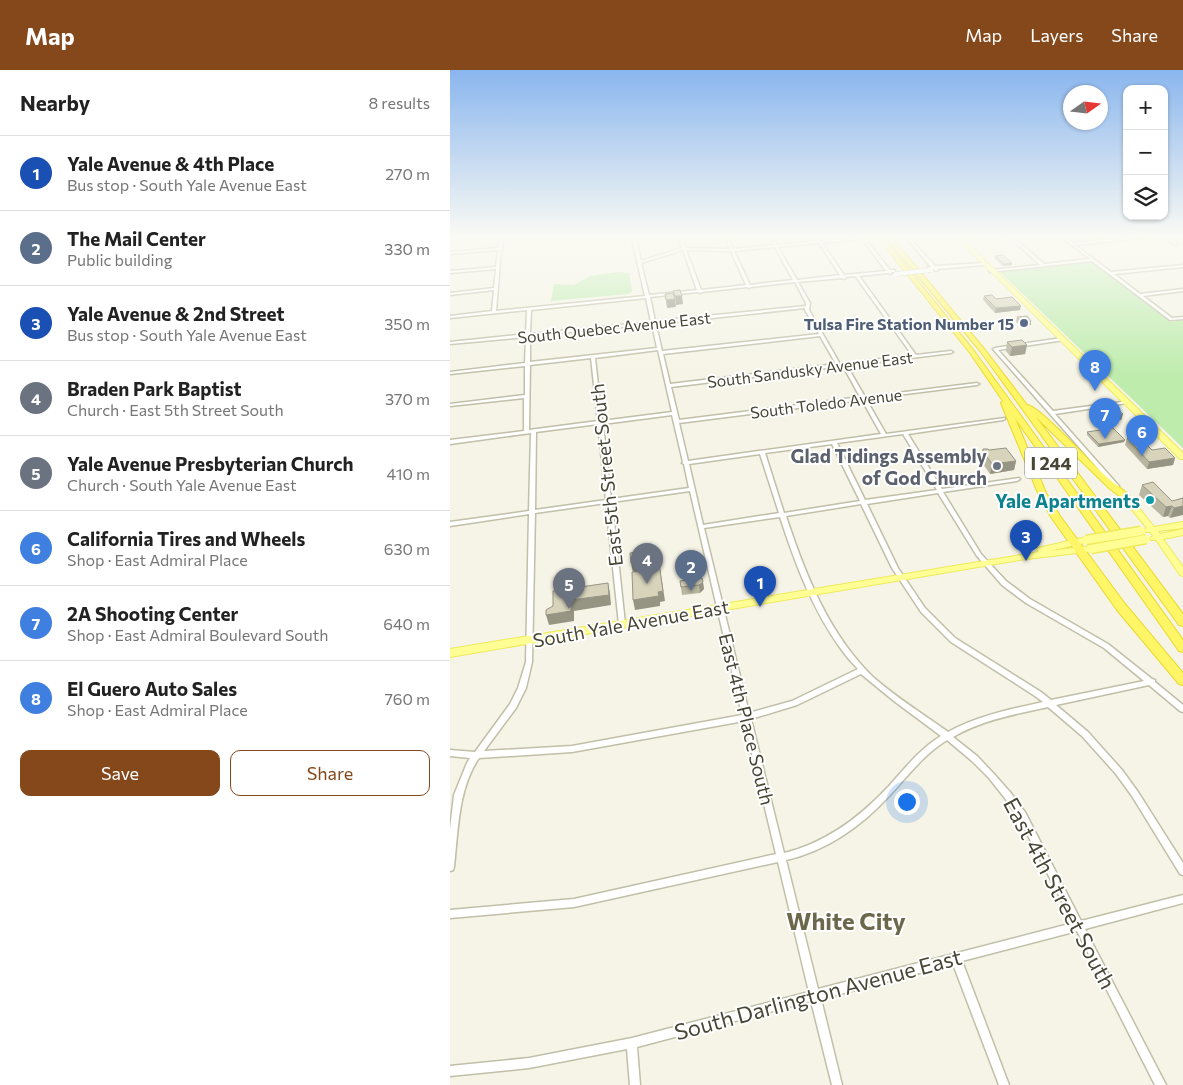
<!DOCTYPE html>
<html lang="en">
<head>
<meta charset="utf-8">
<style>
  body { margin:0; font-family:Commissioner,sans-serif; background:#f2f2f2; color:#222 }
  .controls { position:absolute; right:15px; top:15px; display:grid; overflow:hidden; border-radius:10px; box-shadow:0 1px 4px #0004 }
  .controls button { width:45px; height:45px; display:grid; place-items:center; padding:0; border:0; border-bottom:1px solid #e0e0e0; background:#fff; color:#222; font:25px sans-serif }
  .compass { position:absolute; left:613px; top:15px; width:45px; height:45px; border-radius:50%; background:#fff; box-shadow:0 1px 4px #0004; rotate:76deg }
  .you { position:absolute; left:456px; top:731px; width:18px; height:18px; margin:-12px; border:4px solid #fff; border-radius:50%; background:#1a73e8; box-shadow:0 0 0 8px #1a73e833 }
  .badge { display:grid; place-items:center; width:32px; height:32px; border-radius:50%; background:#85481b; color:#fff; font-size:16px; font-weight:700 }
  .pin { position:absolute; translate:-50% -41px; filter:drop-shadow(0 1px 2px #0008) }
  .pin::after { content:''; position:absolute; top:26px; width:18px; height:15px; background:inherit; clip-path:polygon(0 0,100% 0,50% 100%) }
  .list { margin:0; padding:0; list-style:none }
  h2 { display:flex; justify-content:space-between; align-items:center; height:65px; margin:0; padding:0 20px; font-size:21px }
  h2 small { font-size:16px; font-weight:400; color:#767676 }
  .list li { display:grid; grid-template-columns:32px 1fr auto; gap:15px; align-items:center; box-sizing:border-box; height:75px; padding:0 20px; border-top:1px solid #e0e0e0 }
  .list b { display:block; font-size:19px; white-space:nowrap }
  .list p { margin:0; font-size:16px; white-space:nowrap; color:#767676 }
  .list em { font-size:16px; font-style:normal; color:#767676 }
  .actions { display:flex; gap:10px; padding:15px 20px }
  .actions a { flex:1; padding:11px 0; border:1px solid #85481b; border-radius:10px; text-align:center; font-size:18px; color:#85481b }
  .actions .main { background:#85481b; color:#fff }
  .icon { flex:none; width:28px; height:28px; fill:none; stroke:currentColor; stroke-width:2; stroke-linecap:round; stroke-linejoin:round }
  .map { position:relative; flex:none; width:733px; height:1015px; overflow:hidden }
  header { display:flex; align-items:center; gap:30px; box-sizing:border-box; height:70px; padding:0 25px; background:#85481b; color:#fff }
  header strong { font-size:24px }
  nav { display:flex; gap:28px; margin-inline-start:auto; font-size:18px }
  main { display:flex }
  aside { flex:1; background:#fff }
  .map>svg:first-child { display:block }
</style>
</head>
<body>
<header>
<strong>Map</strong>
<nav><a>Map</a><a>Layers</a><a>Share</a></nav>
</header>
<main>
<aside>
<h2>Nearby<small>8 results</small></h2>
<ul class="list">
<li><span class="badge" style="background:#1a4fb4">1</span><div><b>Yale Avenue &amp; 4th Place</b><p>Bus stop · South Yale Avenue East</p></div><em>270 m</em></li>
<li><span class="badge" style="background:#5c6f8a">2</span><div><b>The Mail Center</b><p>Public building</p></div><em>330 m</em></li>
<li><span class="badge" style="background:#1a4fb4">3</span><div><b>Yale Avenue &amp; 2nd Street</b><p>Bus stop · South Yale Avenue East</p></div><em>350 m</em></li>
<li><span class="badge" style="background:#6b7280">4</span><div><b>Braden Park Baptist</b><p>Church · East 5th Street South</p></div><em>370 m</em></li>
<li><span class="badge" style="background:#6b7280">5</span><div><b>Yale Avenue Presbyterian Church</b><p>Church · South Yale Avenue East</p></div><em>410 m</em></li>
<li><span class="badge" style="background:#3f7fe0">6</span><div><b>California Tires and Wheels</b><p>Shop · East Admiral Place</p></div><em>630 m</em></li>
<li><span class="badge" style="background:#3f7fe0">7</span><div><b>2A Shooting Center</b><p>Shop · East Admiral Boulevard South</p></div><em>640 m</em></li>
<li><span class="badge" style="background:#3f7fe0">8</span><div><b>El Guero Auto Sales</b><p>Shop · East Admiral Place</p></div><em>760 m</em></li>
</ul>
<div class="actions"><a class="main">Save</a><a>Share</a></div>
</aside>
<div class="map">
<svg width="733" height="1015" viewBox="0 0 733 1015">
  <rect width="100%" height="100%" fill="#f5f4e6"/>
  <path fill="#bdecac" d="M644,192L721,252L733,250V378L549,201Z
    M167,202L179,203L182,221L178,224L101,231L104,214L124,215L140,206Z"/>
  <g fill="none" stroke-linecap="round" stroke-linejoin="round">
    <g stroke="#c1bfa8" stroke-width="3">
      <path id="minor" d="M49,165H53L52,178L53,179L51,180L46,241L195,226L181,165H185L191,191L232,178L227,165H231L236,178L280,179L274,165H277L283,179L324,175L319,165H322L327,175L367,171L364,165H367L371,171L410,167V165H412L440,200H445V202H441V204H440L438,203L409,206L466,285L501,281L503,282L501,283L397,296L415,327L527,313L529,314L527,315L416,329L436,364L555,348V349L553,350L458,364L492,419L569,408L570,409L567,411L493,422L531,484L556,511L580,529L658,574L702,609L705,610V612L733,635V642L730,641L699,615L606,635L638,662L672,700L688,722L733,793V805L730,804L682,726L666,704L632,666L598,637C566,644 532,650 503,667L527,686L544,704L560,722L575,742L631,851L733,825V833L635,859L716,1015H705L627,861L512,891L559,1015H549L503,894L371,929L392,1015H382L361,931L187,977L190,1015H180L177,979L79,998L0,1006V996L79,988L182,968L359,922L328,792L124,837L0,848V840L124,829L326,784L294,651L122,682L29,688C8,718 8,762 4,797L3,800L0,801V759L4,725L17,693L20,688L0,686V680L25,682L60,634L68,618L76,592L79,444L0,456V452L79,441L81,363L0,374V370L74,361V328L0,336V334L75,325V296L0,304V302L75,293L76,267L0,274V272L76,264L77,240L0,248V246L42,241L44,220L0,225V223L44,218L46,199L0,203V201L46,197L48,180L0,184V182L48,178ZM412,169L436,201L394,205L372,173ZM369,173L390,205L347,210L328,177ZM325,177L343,210L300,215L284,181ZM233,180L247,220L199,225L191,193ZM236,180L281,181L296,215L251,220ZM405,206L406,207L462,285L390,294L359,240L360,233L348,212L392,208L394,209L396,208L395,207ZM345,212L356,233V236L205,251L200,227L248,222L250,223L252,222L297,217L299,218L301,217ZM196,228L201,252L80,264L81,240ZM355,238V240L369,264L212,281L206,254ZM202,254L207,278L80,292V266ZM370,266L386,294L220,314L213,284ZM208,280L222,342L152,351L145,288ZM141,288L148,351L79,360L80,295ZM393,296L410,327L229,350L221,317ZM412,330L431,364L238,391L229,353ZM222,345L233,392L232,393L234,394L239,418L161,429L153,354ZM148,354L156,430L85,440L86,362ZM453,364L487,420L415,430L387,373ZM382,374L410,431L334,443L315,383ZM310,384L329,443L253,455L239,394ZM240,421L292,645L122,676L34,681L66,638L76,618L82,592L85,443L156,433L169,554L170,556H174L175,554L162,432ZM488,423L527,486L552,515L576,533L654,578L694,611L601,630L591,622L505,568L475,538L448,498L417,434ZM411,434L442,498L471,542L501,572L585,626L593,632C561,639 527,646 498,662C473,644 447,628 424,608C379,565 355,504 336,446ZM330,447C345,493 362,539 391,579C396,586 402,593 408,599L342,631L299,643L254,458ZM411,604L444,631L491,666C471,678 455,698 439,716C410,747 376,773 334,783L301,649L347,635ZM497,670L522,691L539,708L554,727L569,748L623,853L368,919L336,790C376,781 412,756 439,726C457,707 474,684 497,670Z
        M454,165H457L485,196L534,193L536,194L534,195L487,199L488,200L486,201L483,199H478V197H481Z
        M557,165H561L594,194L640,189L609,165H613L623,173L701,165H717V166L727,173V175H725L713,166L625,175L661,202L733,195V197L664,204L690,224L733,219V221L693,226L722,248L733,247V249L720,250L642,191L540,202L539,201L541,200L590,195Z
        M612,268L614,269V270L548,280L603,341L679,331V333H677L605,344L668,415L669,416L668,417H664L543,279L545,278Z"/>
    </g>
    <g stroke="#eeea5b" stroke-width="2">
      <path id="major" d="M504,165H509L733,383V389H730Z
        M672,424H678L704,457L733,452V458L708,461L710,464L733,459V465L713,469L733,497V506L730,505L706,470H701L700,468L703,466L700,462H695L694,460L697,458L672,428L671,426Z
        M636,467L639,468L640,470L639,472L599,481L641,476L644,477L645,479L644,481L569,490L0,587V579L589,482L587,480L588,478Z"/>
    </g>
    <g stroke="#ead82b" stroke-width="2">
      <path id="highway" d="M426,165H431L524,281L733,570V582L729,581L565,348L596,423L610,446L675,534L733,603V615L729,614L667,540L601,447L588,423L551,333L553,331L520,283Z
        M439,169H443L535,280L577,335C588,335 639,391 651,402C660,410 669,417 678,424L679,426L678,428H672L659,418L586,347L733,544V556L729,555L531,282L439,171Z"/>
    </g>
    <use href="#minor" fill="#fff" fill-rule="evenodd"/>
    <use href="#major" fill="#fffe95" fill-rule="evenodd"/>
    <use href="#highway" fill="#fff667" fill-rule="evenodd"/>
    <g stroke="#c1bfa8" stroke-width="5" stroke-linecap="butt">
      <path id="minor-bridge" d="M446,204L481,200"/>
    </g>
    <g stroke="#eeea5b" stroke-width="11" stroke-linecap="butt">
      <path id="major-bridge" d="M636,470L691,461
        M641,479L696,469"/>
    </g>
    <use href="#minor-bridge" stroke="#fff" stroke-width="4"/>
    <use href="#major-bridge" stroke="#fffe95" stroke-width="8"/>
  </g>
  <path fill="#b9b6a1" d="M545,186L562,195L553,196L544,188Z
    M534,226L546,229L570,240L545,243L533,230Z
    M567,247L581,251V255L571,256L566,252Z
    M557,272L577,275L575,284L560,286L556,281Z
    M651,336L673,344L671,350L659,351L649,341Z
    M637,362L674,372L648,377L637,365Z
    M677,368L691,373L702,380L725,388L723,395L697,399L675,375Z
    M533,379L539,380L566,391L564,400L540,404L531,391Z
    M692,415L722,431L733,428L720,448L718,446L713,447L689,425Z
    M252,508L254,519L250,523L232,525L230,511Z"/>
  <path fill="#969483" d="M562,193V195L553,196L554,194Z
    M225,226H232L233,234L226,235Z
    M225,229L226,237L217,238L216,230Z
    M571,236L570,240L545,243L546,238Z
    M581,251V255L571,256V252Z
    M577,275L575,284L560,286L562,277Z
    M673,344L671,350L659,351L661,346Z
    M675,370L674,372L648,377L649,374Z
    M725,388L723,395L697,399L699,392Z
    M566,391L564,400L540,404L542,394Z
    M722,436L718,446L713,447L716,437Z
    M733,436V445L720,448L724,438Z
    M207,479L215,531L210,532V536L185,540L183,530L208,522Z
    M193,491L195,501L183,503L181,493Z
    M253,512L254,519L250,523L249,515Z
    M158,513L160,523L161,535L124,541V551L99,555L96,545L121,530Z"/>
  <path fill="#d7d4bb" stroke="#969483" d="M553,185L562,193L554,194L545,186Z
    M230,220L232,226H225L223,221Z
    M223,223L225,229L216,230L215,224Z
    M542,225L546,229L562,227L571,236L546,238L534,226Z
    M577,246L581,251L571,252L567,247Z
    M572,270L577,275L562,277L557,272Z
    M662,334L673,344L661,346L651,336Z
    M663,358L675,370L649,374L637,362Z
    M685,367L691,373L694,372L702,380L715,378L725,388L699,392L677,368Z
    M556,378L566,391L542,394L533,381V379H538L539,380Z
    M703,412L722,431L733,428V436L724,438L722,436L716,437L692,415Z
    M207,479L213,521L208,522L209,526L183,530L182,502L194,501L193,491L181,493L180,483Z
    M252,508L253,512L249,515L231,517L230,511Z
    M158,513L159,525L121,530V541L96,545V540L103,536V521Z"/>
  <linearGradient id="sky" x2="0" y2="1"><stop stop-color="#8ab6ee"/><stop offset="0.54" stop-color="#fafaf4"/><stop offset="1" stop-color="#fafaf4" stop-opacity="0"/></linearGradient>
  <rect width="733" height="308" fill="url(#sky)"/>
  <circle fill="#5c6f8a" stroke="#fff" stroke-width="2" cx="574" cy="253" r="5"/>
  <circle fill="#6b7280" stroke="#fff" stroke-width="2" cx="547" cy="396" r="5"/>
  <circle fill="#0f9aa8" stroke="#fff" stroke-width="2" cx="700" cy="430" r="5"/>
  <g text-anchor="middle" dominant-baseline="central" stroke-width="4" stroke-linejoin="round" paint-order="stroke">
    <g font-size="16" font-weight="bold" fill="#4e5e75" stroke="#fff" text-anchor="end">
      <text x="564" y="253">Tulsa Fire Station Number 15</text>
    </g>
    <g font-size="16" fill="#484635" stroke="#fff">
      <text transform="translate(164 257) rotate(-6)">South Quebec Avenue East</text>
      <text transform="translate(360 299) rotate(-7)">South Sandusky Avenue East</text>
      <text transform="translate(376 333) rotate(-7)">South Toledo Avenue</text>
    </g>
    <rect fill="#fff" stroke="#7f7e72" stroke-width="1" x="575" y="377.5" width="52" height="31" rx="4"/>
    <g font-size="18" font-weight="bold" fill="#484635">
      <text x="601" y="393">I 244</text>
    </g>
    <g font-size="19" font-weight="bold" fill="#5b616d" stroke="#fff" text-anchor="end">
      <text x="537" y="385">Glad Tidings Assembly<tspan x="537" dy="22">of God Church</tspan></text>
    </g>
    <g font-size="19" fill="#484635" stroke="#fff">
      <text transform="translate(156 405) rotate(-96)">East 5th Street South</text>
      <text transform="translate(181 553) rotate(-10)">South Yale Avenue East</text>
      <text transform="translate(297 649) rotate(76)">East 4th Place South</text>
    </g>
    <g font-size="19" font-weight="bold" fill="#0d838f" stroke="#fff" text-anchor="end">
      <text x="690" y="430">Yale Apartments</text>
    </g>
    <g font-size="22" fill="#484635" stroke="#fff">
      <text transform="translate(610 823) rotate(62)">East 4th Street South</text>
      <text transform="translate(368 924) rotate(-15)">South Darlington Avenue East</text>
    </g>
    <g font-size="24" font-weight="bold" fill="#6c684b" stroke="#fff">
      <text x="396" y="850">White City</text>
    </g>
  </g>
</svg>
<div class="controls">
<button>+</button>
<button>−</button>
<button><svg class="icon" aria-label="layers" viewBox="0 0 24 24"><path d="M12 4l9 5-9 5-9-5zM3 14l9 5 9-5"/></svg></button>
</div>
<svg class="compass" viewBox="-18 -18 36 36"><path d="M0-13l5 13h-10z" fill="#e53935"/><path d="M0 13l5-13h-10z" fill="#767676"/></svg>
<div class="you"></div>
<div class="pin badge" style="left:310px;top:537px;background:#1a4fb4">1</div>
<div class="pin badge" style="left:241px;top:521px;background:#5c6f8a">2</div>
<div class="pin badge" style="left:576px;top:491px;background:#1a4fb4">3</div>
<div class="pin badge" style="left:197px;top:514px;background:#6b7280">4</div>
<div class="pin badge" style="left:119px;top:539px;background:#6b7280">5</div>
<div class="pin badge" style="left:692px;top:386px;background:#3f7fe0">6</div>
<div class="pin badge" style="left:655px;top:369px;background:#3f7fe0">7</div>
<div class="pin badge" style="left:645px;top:321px;background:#3f7fe0">8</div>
</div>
</main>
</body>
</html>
